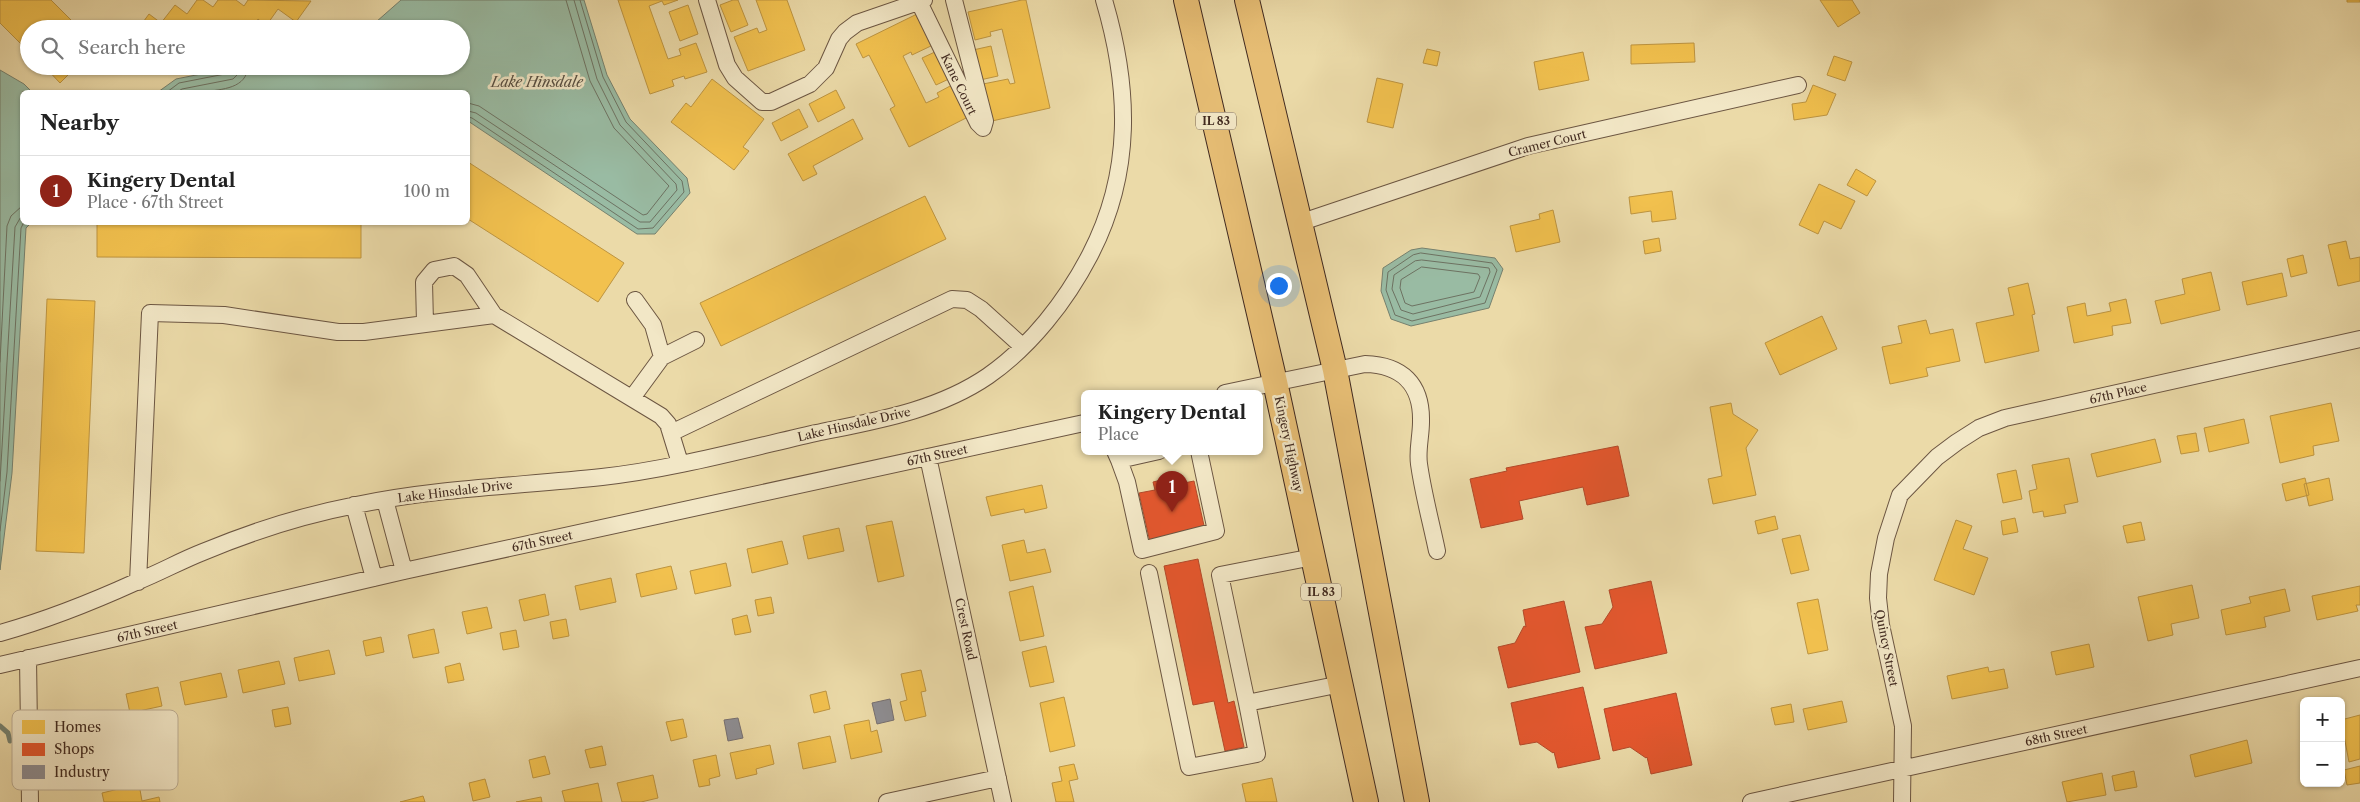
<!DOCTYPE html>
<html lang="en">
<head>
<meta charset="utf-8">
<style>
  body { margin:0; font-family:"Libre Caslon Text",serif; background:#f6f6f6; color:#222 }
  .controls { position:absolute; right:15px; bottom:15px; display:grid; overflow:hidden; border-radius:8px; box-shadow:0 1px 4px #0004 }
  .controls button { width:45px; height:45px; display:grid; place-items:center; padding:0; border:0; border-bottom:1px solid #e0e0e0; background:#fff; color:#222; font:25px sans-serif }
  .you { position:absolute; left:1278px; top:285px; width:18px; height:18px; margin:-12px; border:4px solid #fff; border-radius:50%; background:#1a73e8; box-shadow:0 0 0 8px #1a73e833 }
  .badge { display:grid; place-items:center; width:32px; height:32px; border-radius:50%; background:#8f2418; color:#fff; font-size:16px; font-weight:700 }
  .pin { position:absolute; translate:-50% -41px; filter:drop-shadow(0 1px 2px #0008) }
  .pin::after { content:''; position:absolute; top:26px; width:18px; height:15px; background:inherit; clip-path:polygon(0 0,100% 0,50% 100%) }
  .popup { position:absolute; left:1081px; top:390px; width:182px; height:65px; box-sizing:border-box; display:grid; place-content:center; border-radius:8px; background:#fff; filter:drop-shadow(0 1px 4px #0005); font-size:16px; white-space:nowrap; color:#767676 }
  .popup b { font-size:19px; color:#222 }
  .popup::after { content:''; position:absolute; left:50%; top:100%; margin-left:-10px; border:10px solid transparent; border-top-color:#fff }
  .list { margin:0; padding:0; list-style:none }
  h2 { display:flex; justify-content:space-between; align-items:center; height:65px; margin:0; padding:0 20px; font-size:21px }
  h2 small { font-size:16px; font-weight:400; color:#767676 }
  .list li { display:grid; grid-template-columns:32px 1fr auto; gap:15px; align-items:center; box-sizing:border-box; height:70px; padding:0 20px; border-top:1px solid #e0e0e0 }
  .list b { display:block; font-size:19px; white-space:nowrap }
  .list p { margin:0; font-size:16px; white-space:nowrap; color:#767676 }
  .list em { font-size:16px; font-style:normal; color:#767676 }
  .icon { flex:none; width:28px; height:28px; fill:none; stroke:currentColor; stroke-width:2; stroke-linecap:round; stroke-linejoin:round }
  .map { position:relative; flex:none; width:2360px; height:802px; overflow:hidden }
  .search { position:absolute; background:#fff; box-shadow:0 1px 4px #0004; left:20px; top:20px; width:450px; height:55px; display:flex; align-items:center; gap:12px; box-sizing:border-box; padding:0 18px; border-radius:28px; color:#767676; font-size:19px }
  .panel { position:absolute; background:#fff; box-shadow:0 1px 4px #0004; left:20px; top:90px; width:450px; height:135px; border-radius:8px }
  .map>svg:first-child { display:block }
</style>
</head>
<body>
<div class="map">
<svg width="2360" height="802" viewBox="0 0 2360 802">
  <rect width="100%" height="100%" fill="#ebdaa8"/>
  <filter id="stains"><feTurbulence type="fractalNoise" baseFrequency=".004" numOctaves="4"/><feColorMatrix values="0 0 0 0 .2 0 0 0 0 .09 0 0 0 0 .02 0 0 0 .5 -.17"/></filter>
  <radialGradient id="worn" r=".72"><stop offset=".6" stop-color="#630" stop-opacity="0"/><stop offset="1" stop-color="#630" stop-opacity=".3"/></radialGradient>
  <path fill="#99bba3" stroke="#76816f" d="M401,0H584L607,75L630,119L687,178L690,193L655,234H637L468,121V92H158L176,79L241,66H461V29H368Z
    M0,70L24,84L32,92H22V222L31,223L26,228L12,473L0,570Z
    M1422,248L1495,258L1503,269L1489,308L1411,326L1391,319L1381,291L1383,268L1411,250Z"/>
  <path fill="#f2c14e" stroke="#bd9440" d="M0,0H51L80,29H29V52L0,23Z
    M197,0H203L213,7L218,0H236L244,6L248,0L311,1L296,22L278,9L266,26L258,19L251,29H239L231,22L226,29H200L195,25L192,29H138L149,14L161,23L175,5L187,14Z
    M618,0H678L664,5L662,1L649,6L668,59L681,55L679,49L696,43L707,72L685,79L684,76L672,80L674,86L650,94Z
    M733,0H738L748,25L731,32L720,5Z
    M756,0H787L805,50L748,71L734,37L757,28L759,33L767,30Z
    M1022,0H1026L1050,108L992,121L983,84L1008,79L1010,84L1015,83L1002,29L990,32L991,36L975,40L968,12Z
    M1820,0H1852L1860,13L1838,27Z
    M2347,0H2360V2H2347Z
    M688,5L698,34L680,41L669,12Z
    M917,14L933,45L912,55L911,52L903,56L926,103L939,97L937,93L952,85L968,117L909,147L890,109L895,106L869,55L863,58L856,44Z
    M1694,43L1695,62L1631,64V45Z
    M991,46L998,76L980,80L973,50Z
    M1427,49L1440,52L1437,66L1423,63Z
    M937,51L951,78L936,85L922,58Z
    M1583,52L1589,80L1539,90L1534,62Z
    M1834,56L1852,62L1845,81L1827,75Z
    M44,66H77L60,83Z
    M1377,78L1403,84L1393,128L1367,122Z
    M712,79L764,119L743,147L749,151L734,170L671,122L686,103L691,107Z
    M1813,85L1836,94L1827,115L1794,120L1792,104L1806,102Z
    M836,90L845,108L818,122L809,104Z
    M799,109L808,127L781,141L772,123Z
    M853,119L863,139L813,166L817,174L803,181L788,154Z
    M468,162L624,263L598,302L468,219Z
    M1856,169L1876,181L1867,196L1847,185Z
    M1819,184L1855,201L1841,229L1824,221L1818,234L1799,225Z
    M1672,191L1676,219L1652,222L1651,211L1631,214L1629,197Z
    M925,196L946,239L721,346L700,303Z
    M1553,210L1560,242L1516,252L1510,226L1540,219L1539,214Z
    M97,222H361V258L97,257Z
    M1659,238L1661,251L1645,254L1643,241Z
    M2346,241L2350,259L2360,257V281L2338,286L2328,245Z
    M2303,255L2307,273L2291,277L2287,259Z
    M2211,272L2220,310L2161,324L2155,301L2185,294L2182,279Z
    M2282,273L2287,296L2247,305L2242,282Z
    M2028,283L2035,314L2032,315L2039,351L1985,363L1976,323L2014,315L2008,288Z
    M47,299L95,301L84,553L36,551Z
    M2126,299L2131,323L2112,326L2113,335L2074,343L2067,307L2085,303L2087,316L2111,311L2109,303Z
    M1822,316L1837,349L1780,375L1765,343Z
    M1926,320L1930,334L1953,329L1960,361L1926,368L1928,376L1890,384L1882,347L1902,343L1898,326Z
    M1731,403L1733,414L1758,430L1746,448L1756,495L1713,504L1708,479L1722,476L1710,407Z
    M2331,403L2339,441L2313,446L2314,455L2280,463L2270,416Z
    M2244,419L2249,443L2209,452L2204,428Z
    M2196,433L2199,451L2181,454L2177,436Z
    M2155,439L2161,462L2097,477L2091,454Z
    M2069,458L2078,502L2064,505L2066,513L2044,517L2043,511L2033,513L2029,491L2037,489L2032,465Z
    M2016,470L2022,499L2003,503L1997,474Z
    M2305,478L2309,495L2286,501L2282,484Z
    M2329,478L2333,500L2309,506L2304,484Z
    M1042,485L1047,508L1025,513L1024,509L991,516L986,497Z
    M1775,516L1778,529L1758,534L1755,521Z
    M2015,518L2018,532L2003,535L2001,521Z
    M1956,520L1972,526L1963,549L1988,558L1974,595L1934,580Z
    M892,521L904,576L878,582L866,526Z
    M2141,522L2145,540L2127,543L2123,526Z
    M839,528L844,551L808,559L803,536Z
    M1800,535L1809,570L1791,574L1782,539Z
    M1024,540L1027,553L1045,549L1051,572L1010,581L1002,545Z
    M782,541L788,564L752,573L747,549Z
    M726,563L731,586L695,594L690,571Z
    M671,566L677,589L641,597L636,574Z
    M611,578L616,602L580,610L575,586Z
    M2192,585L2199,618L2171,624L2173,635L2148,641L2138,597Z
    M1033,586L1044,636L1020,641L1009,592Z
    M2360,586V605H2356L2358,611L2317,620L2312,596Z
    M2285,589L2290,611L2264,617L2266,627L2226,635L2221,610L2251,603L2249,597Z
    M545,594L549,615L524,621L519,600Z
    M771,597L774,613L758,616L755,600Z
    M1818,599L1828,650L1808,654L1797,603Z
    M487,607L492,628L467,634L462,612Z
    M747,615L751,632L735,635L732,619Z
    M566,619L569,636L553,639L550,622Z
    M434,629L439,653L413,658L408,635Z
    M516,630L519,647L503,650L500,633Z
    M381,637L384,652L366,656L363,641Z
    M2089,644L2094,667L2056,675L2051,652Z
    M1046,646L1054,682L1030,687L1022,652Z
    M329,650L335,674L299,681L294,658Z
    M279,661L285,684L243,693L238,670Z
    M460,663L464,680L448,683L445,667Z
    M1988,667L1989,672L2004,669L2008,688L1952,699L1947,676Z
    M921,670L926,691L921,692L926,716L905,721L900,702L907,700L901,674Z
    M221,673L227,697L185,705L180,682Z
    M158,687L162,706L130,713L126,694Z
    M826,691L830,709L814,713L810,695Z
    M1064,697L1075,746L1050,752L1040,703Z
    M1842,701L1847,722L1808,730L1803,709Z
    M1791,704L1794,722L1775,725L1771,708Z
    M288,707L291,724L275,727L272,710Z
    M2360,715V759L2349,762L2341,720Z
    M683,719L687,737L671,741L666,722Z
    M869,720L871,732L877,730L882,752L851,759L844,725Z
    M145,727L150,751L129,755L124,731Z
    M830,736L836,762L803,769L798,743Z
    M2247,740L2252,763L2195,777L2190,755Z
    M100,743L107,774L84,779L77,749Z
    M770,745L774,764L756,769L757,774L736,779L730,753Z
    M602,746L606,765L590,768L585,750Z
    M716,755L720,776L709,779L710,785L699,787L693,760Z
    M545,756L550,774L533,778L529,760Z
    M1074,764L1078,779L1069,781L1074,802H1056L1052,783L1062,781L1059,767Z
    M2360,766V783L2347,785L2344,770Z
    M2134,771L2137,787L2115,791L2112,776Z
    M2102,773L2106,795L2067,802L2062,782Z
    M653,775L658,798L641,802H622L617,783Z
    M1272,778L1277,802H1246L1242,784Z
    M485,779L490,797L473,801L469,783Z
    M598,783L602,802H565L562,791Z
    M139,784L142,801L159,797L160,802H104L102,793Z
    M423,796L425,802H400Z
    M541,797L542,802H516Z"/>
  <path fill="#e4572e" stroke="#b34a2a" d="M1618,446L1629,496L1587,505L1583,487L1519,501L1523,519L1481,528L1470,479L1507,471L1506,468Z
    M1182,475L1184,483L1194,481L1205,530L1150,542L1139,493L1155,490L1153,482Z
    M1198,559L1228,703L1234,701L1244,747L1225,751L1214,701L1193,705L1164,566Z
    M1651,581L1667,653L1595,669L1585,627L1602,624L1613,607L1609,590Z
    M1564,601L1580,672L1508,688L1498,647L1515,643L1524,626L1526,627L1523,610Z
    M1583,687L1600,759L1558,768L1554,752L1553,753L1537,742L1520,745L1511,703Z
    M1676,693L1692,765L1651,774L1647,757L1646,758L1630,747L1613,751L1604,709Z"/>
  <path fill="#8d8d92" stroke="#766f70" d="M890,699L894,720L877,724L872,703Z
    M738,718L743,738L728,741L724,720Z"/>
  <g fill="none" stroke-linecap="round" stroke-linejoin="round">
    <path stroke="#6d7262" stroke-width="1" d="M167,92L179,83L230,73L234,66
      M177,92L182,89L233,79L238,74L240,66
      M204,92C222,89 247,89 248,66
      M468,103L479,106L643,215L647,214L669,186L614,128L590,81L566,0
      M468,111L476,113L640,222H650L677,190L676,184L620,125L597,79L574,0
      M468,117L472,118L638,229L653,228L684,192L682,181L626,122L603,77L580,0
      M1421,253L1492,263L1497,270L1485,303L1412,321L1395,315L1386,290L1388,272L1413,255Z
      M1422,260L1489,268L1490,272L1480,297L1413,314L1401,310L1392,289L1394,275L1415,261Z
      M1422,267L1478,274L1480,277L1474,292L1412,306L1405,303L1400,288L1401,280Z
      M0,362L7,226L11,216L22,206
      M0,481L15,227L22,215
      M0,531L7,472L21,228L24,222"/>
    <path stroke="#76816f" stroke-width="5" d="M0,726L8,733L10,741"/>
    <g stroke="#6c5642" stroke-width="18">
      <path id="minor" d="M707,0L727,65L735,78L762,102H771L810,84L826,68L839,39L845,32L857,23L924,0
        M919,2L978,123L983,128L985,121L954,0
        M1302,222L1528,146L1798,85
        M635,300L653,325L662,357
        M425,323L424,282L434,270L454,266L467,275L494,315
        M1225,393L1365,364C1402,365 1422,384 1421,422C1421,436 1417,450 1419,464C1423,493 1431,522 1437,551
        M632,398L662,357L696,340
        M671,433L952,299L967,300L981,309L1022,346
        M1115,451L1119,460L1159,451
        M928,457L1003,802
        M1119,460L1127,482L1142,550L1216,531L1199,451
        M385,500L404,571
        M354,505L374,578
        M1313,557L1220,575L1247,703L1341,684
        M1149,573L1189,767L1257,754L1247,703
        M138,582L150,313L224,315L338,332H364L494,315L661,416L668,424L680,463
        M0,633C47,620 92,602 136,582C159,573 180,561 203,552C251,532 304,515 356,505C437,488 519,486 602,477C674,469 745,449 816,433C874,421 937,411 988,376C1031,346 1066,301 1090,255C1133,172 1130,88 1104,0
        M28,658L30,802
        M0,665L404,571L1084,423
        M887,802L998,778
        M1751,802L2360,668
        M1902,802L1903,726L1881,625L1878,598L1879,574L1886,538L1900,495L1937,457L1957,442L1979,428L2005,418L2360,339"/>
    </g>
    <g stroke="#412a20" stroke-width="26">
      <path id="highway" d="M1186,0L1275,382L1366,802
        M1247,0L1335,370L1417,802"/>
    </g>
    <use href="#minor" stroke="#f2e7c6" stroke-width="16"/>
    <use href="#highway" stroke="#e6bd74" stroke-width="24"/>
  </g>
  <g text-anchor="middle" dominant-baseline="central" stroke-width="5" stroke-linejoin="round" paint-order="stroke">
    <g fill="#f2e7c6" stroke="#766352" stroke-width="1">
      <rect x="1196" y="112.5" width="40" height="17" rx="4"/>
      <rect x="1301" y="583.5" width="40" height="17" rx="4"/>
    </g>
    <g font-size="11" font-weight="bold" fill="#412a20">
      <text x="1216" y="121">IL 83</text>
      <text x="1321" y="592">IL 83</text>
    </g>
    <g font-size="12" fill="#412a20" stroke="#f2e7c6">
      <text transform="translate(959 84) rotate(64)">Kane Court</text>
      <text transform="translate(1547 143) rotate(-14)">Cramer Court</text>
      <text transform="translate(2118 393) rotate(-13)">67th Place</text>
      <text transform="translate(854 424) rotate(-13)">Lake Hinsdale Drive</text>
      <text transform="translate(1289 444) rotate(78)">Kingery Highway</text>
      <text transform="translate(937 455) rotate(-12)">67th Street</text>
      <text transform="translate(455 491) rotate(-7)">Lake Hinsdale Drive</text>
      <text transform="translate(542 541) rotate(-12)">67th Street</text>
      <text transform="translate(966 629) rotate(78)">Crest Road</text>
      <text transform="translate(147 631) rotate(-13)">67th Street</text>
      <text transform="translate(1887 648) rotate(79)">Quincy Street</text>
      <text transform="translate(2056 735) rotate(-12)">68th Street</text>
    </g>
    <g font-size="14" font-style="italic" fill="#574e41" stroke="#f2e7c6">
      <text x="537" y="82">Lake Hinsdale</text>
    </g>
  </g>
  <rect x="12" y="710" width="166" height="80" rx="8" fill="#f2e7c6" stroke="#bdae94" stroke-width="1"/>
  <rect x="22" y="720" width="23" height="14" fill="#f2c14e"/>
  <rect x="22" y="743" width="23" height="13" fill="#e4572e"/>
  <rect x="22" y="765" width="23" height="14" fill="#8d8d92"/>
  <g font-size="14" fill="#412a20">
    <text x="54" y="732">Homes</text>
    <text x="54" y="754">Shops</text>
    <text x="54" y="777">Industry</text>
  </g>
  <rect width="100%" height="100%" filter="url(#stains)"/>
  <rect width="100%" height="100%" fill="url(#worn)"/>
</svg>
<div class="controls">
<button>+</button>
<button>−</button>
</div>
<div class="you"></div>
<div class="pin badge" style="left:1172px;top:512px">1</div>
<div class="popup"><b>Kingery Dental</b>Place</div>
<div class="search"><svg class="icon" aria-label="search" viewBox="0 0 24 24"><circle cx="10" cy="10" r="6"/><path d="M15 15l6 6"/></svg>Search here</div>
<section class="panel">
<h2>Nearby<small></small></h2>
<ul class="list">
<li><span class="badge">1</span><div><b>Kingery Dental</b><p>Place · 67th Street</p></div><em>100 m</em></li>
</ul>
</section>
</div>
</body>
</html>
